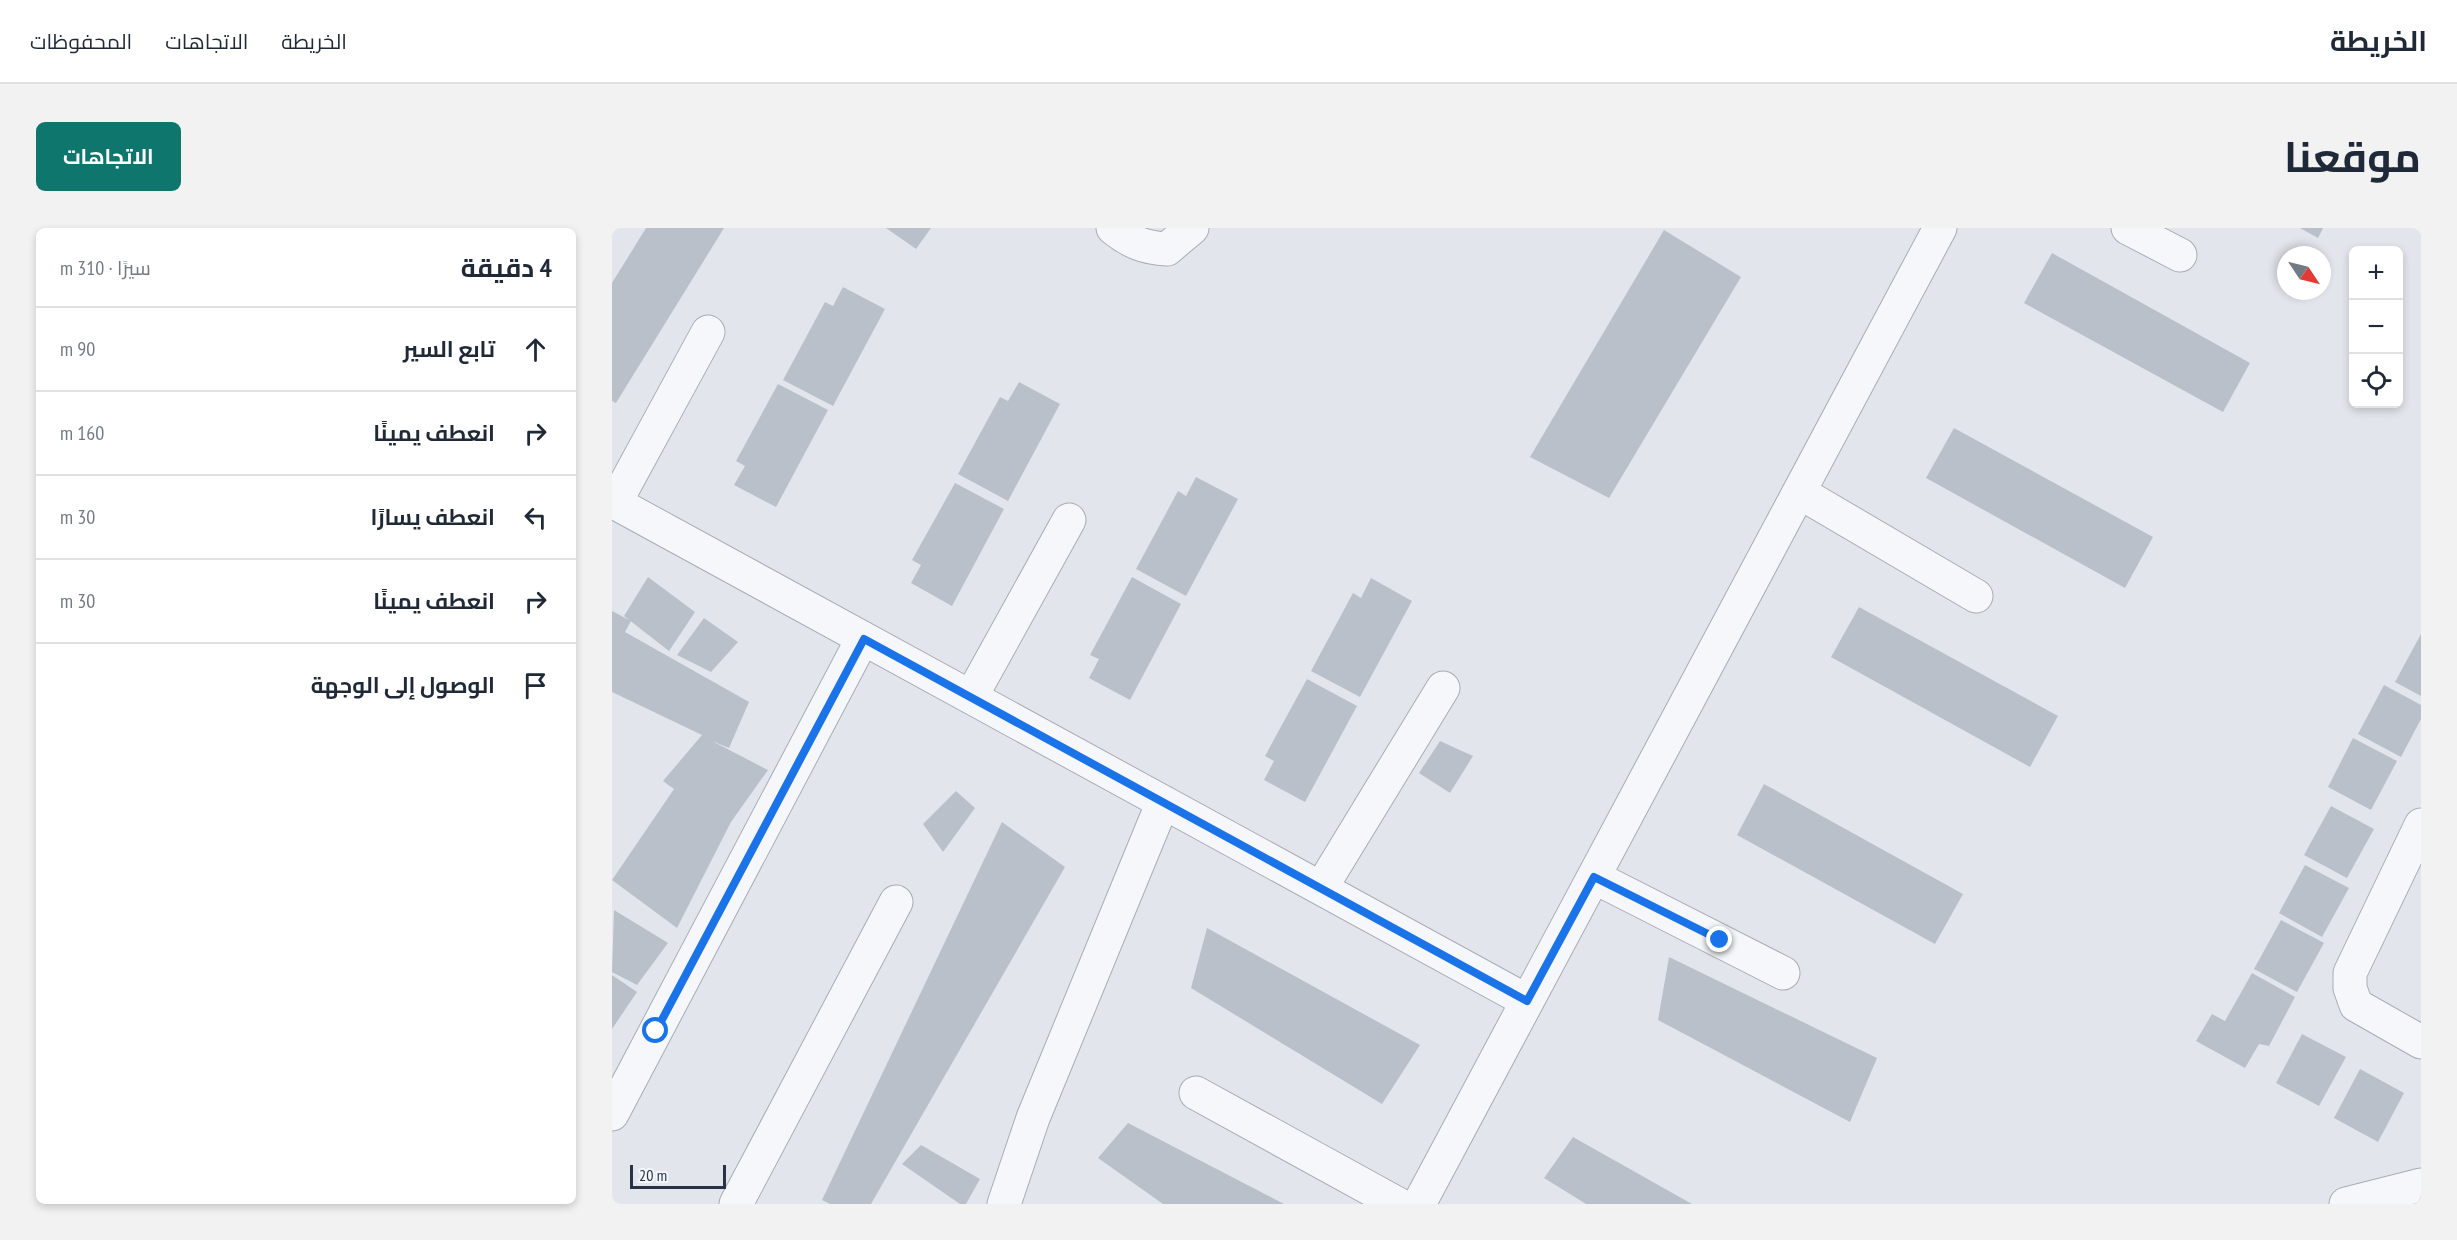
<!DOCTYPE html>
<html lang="ar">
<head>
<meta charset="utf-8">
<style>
  body { margin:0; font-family:"PT Sans Narrow",Cairo,sans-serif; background:#f2f2f3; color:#1f2937; direction:rtl }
  .controls { position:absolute; right:18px; top:18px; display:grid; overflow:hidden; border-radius:9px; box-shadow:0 3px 9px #0003 }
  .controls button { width:54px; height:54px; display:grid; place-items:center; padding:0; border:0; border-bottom:2px solid #e0e1e3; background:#fff; color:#1f2937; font:30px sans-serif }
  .compass { position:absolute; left:1665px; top:18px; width:54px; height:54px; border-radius:50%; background:#fff; box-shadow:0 3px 9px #0003; rotate:125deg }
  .scale { position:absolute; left:18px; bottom:15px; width:96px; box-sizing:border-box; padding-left:6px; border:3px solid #283446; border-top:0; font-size:16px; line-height:21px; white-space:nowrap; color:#283446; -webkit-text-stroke:4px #f2f5f9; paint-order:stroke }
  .stop { position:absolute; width:18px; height:18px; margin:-14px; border:4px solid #1a73e8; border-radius:50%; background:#fff }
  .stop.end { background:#1a73e8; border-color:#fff; box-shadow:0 2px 6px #0008 }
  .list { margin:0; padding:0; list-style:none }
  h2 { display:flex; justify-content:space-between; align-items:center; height:78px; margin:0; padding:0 24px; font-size:26px }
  h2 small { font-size:20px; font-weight:400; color:#747a83 }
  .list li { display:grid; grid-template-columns:39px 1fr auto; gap:18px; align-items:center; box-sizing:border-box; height:84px; padding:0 24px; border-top:2px solid #e0e1e3 }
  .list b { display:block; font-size:22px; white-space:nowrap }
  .list em { font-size:20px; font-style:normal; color:#747a83 }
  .icon { flex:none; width:33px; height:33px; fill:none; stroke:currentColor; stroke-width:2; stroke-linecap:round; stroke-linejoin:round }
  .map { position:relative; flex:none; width:1809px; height:976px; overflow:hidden; direction:ltr; border-radius:9px }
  header { display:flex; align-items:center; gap:36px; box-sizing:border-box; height:84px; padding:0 30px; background:#fff; border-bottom:2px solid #e0e1e3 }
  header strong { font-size:28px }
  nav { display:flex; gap:33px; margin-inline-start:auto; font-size:21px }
  .intro { display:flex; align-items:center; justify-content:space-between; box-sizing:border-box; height:144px; padding:0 36px }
  h1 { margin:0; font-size:42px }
  .button { padding:15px 27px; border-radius:9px; background:#0f766e; color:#fff; font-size:21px; font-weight:700 }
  main { display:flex; gap:36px; padding:0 36px }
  aside { flex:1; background:#fff; border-radius:9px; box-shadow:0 3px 9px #0003 }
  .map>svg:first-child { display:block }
</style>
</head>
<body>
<header>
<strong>الخريطة</strong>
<nav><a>الخريطة</a><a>الاتجاهات</a><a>المحفوظات</a></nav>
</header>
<div class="intro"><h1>موقعنا</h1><a class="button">الاتجاهات</a></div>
<main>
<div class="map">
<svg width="1809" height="976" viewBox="0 0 1809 976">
  <rect width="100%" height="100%" fill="#e2e6ec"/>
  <path fill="#b9c0ca" d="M34,0H112L4,175L0,173V55Z
    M274,0H319L304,21Z
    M1688,0H1711L1706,10Z
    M1052,2L1129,49L997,270L918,229Z
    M1440,25L1638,135L1611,184L1412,75Z
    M231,59L273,81L221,178L171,152L213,74L221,78Z
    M407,154L448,176L396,273L346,246L388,169L396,173Z
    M166,156L216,182L164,279L122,257L133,238L124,233Z
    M1342,200L1541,309L1513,360L1314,250Z
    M584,249L626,271L574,368L524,341L566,263L574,268Z
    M343,255L392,281L340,378L299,355L309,337L300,332Z
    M36,349L83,384L57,423L12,388Z
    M520,349L569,376L518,472L477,450L487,431L478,427Z
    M759,350L800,373L748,469L699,443L741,365L749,370Z
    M1247,379L1446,488L1418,539L1219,429Z
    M0,383L19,393L13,404L137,474L117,520L100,513L156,542L119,594L65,700L0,652L62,561L51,553L90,507L0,464Z
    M92,390L126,414L99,444L65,427Z
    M1809,406V468L1783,454Z
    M695,451L745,478L693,574L652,552L662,533L653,528Z
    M1772,457L1809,477V491L1789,529L1746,506Z
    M1741,510L1785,533L1759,582L1716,559Z
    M828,513L861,528L838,565L807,545Z
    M1152,556L1351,666L1323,716L1125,607Z
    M344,563L363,580L331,624L311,596Z
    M1719,578L1762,601L1735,650L1692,627Z
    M390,594L453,639L259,976H218L210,972Z
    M1693,637L1737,660L1710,709L1667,685Z
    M2,682L56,715L25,757L0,744Z
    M1669,692L1712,715L1685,764L1642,741Z
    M595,700L808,817L770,876L579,760Z
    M1057,729L1265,830L1238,894L1046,792Z
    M1640,745L1683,769L1657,818L1647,816L1633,840L1584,813L1600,786L1613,793Z
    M0,747L25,764L0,801Z
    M1690,806L1734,829L1707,878L1664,855Z
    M1748,841L1792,865L1766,914L1722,890Z
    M516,895L672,976H551L486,930Z
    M961,909L1080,976H974L932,950Z
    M309,917L368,951L354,976H348L290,936Z"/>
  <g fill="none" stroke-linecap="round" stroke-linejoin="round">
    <g stroke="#a6adb7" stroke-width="35">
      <path id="minor" d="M501,0C518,14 533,20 555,21L580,0
        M1516,0L1568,27
        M1187,264L1364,368
        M0,273L915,773
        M3,275L96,104
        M359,469L457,292
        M1809,597L1738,745V760L1744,777L1809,814
        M982,649L1171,745
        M709,660L831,460
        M584,865L786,976
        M0,886L251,410
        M124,976L284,674
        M392,976L421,890L551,574
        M807,976L1328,0
        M1734,976L1809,957"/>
    </g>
    <use href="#minor" stroke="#f6f7fa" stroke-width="33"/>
  </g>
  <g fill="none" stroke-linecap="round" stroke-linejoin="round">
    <path stroke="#1a73e8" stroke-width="8" d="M44,803L252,411L915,773L982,649L1108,712"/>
  </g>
</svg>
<div class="controls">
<button>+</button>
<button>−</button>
<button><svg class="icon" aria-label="locate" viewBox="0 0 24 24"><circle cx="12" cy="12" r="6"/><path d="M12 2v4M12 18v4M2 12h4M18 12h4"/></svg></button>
</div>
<svg class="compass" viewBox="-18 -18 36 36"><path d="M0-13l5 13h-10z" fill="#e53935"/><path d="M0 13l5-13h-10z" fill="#747a83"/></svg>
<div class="scale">20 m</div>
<div class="stop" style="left:44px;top:803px"></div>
<div class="stop end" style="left:1108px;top:712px"></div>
</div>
<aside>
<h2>4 دقيقة<small>سيرًا · 310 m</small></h2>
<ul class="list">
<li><svg class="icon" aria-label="ahead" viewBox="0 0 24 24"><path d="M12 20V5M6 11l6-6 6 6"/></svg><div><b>تابع السير</b></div><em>90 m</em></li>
<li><svg class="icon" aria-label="right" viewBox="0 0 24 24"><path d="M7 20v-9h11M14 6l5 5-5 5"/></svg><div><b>انعطف يمينًا</b></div><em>160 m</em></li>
<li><svg class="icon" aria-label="left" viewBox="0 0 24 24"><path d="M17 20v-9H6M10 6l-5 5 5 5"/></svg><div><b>انعطف يسارًا</b></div><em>30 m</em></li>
<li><svg class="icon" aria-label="right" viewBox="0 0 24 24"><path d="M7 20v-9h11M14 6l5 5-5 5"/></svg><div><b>انعطف يمينًا</b></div><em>30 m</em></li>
<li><svg class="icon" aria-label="arrive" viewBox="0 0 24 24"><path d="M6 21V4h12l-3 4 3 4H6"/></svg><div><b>الوصول إلى الوجهة</b></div></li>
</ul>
</aside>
</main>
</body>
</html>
